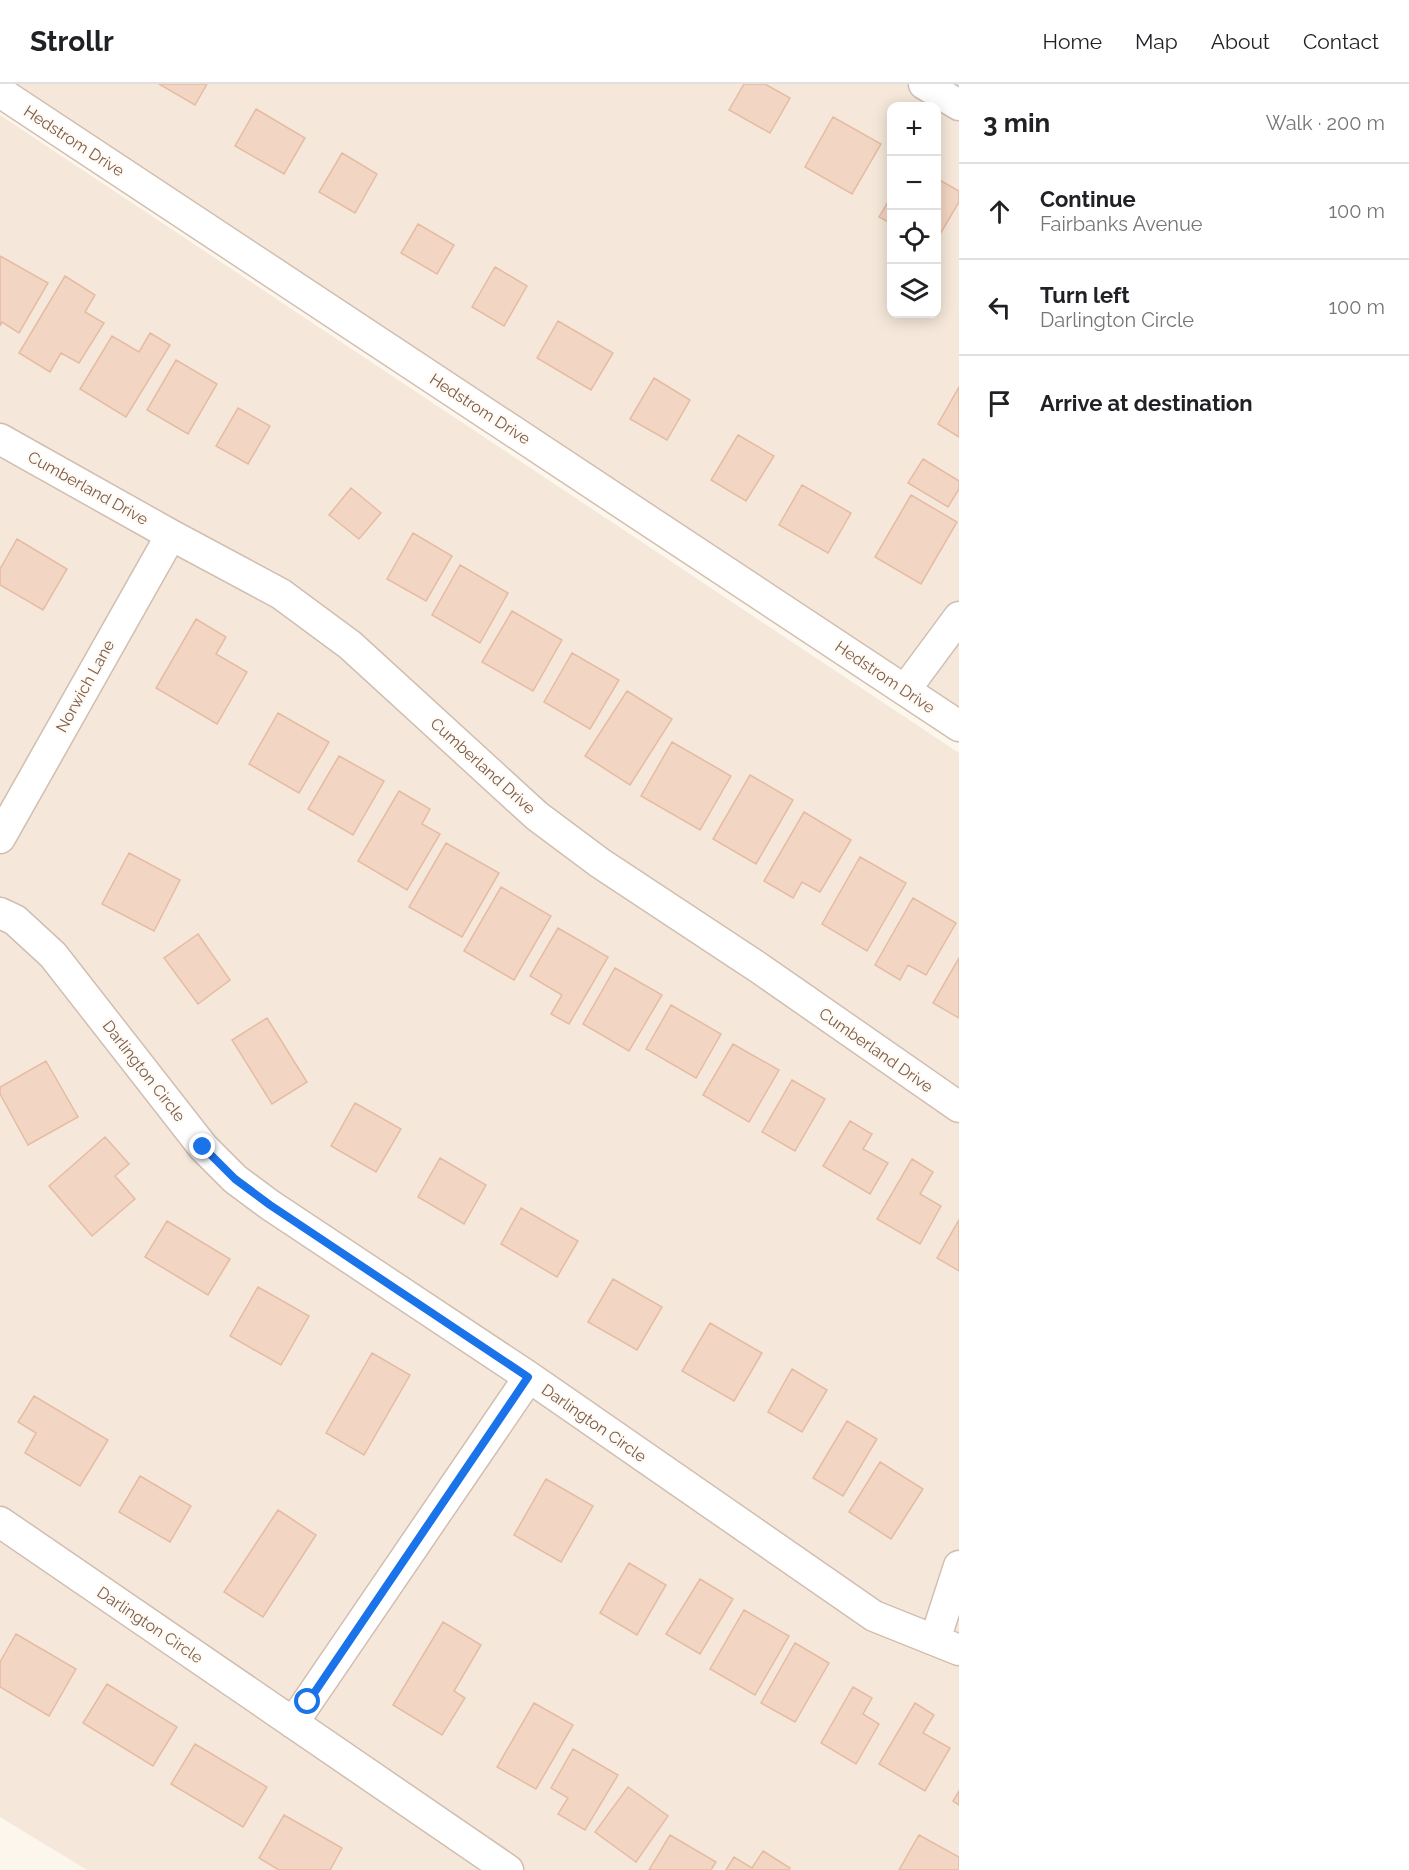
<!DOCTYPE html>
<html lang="en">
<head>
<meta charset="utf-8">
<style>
  body { margin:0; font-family:Raleway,sans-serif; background:#f2f2f2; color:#202124 }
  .controls { position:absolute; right:18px; top:18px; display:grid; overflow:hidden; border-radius:12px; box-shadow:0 3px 15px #0003 }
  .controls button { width:54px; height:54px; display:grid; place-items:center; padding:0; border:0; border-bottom:2px solid #e0e0e0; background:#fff; color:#202124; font:30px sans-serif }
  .stop { position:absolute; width:18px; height:18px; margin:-14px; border:4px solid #1a73e8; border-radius:50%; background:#fff }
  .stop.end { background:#1a73e8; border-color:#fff; box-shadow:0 2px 6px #0008 }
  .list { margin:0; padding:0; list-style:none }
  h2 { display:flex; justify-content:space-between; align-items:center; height:78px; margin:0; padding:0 24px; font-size:26px }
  h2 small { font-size:20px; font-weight:400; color:#757577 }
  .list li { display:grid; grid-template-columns:39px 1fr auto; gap:18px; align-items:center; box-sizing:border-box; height:96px; padding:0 24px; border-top:2px solid #e0e0e0 }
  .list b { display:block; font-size:22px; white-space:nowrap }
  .list p { margin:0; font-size:20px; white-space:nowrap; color:#757577 }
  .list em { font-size:20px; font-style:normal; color:#757577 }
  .icon { flex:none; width:33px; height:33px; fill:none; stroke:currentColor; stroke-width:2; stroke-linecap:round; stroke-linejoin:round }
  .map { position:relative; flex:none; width:959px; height:1786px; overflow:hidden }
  header { display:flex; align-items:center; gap:36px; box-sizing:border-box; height:84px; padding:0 30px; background:#fff; border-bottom:2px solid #e0e0e0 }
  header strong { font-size:28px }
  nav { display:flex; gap:33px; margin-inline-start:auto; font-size:21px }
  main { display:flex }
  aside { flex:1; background:#fff }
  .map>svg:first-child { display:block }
</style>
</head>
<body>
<header>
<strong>Strollr</strong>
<nav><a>Home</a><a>Map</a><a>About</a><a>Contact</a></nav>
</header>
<main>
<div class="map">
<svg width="959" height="1786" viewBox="0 0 959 1786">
  <rect width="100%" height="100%" fill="#fdf6ec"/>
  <path fill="#f5e8da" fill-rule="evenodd" d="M18,0H959V624L884,575ZM892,22H936V230H892Z
    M0,31L959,669V1786H87L0,1733Z"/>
  <path fill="#f3d5c3" stroke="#e6bba3" stroke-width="1.5" d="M159,0H207L195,21Z
    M744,0H765L790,14L770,49L729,26Z
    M256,25L305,54L284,90L235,62Z
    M833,33L881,60L852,110L805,83Z
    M342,69L377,90L355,129L319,108Z
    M936,94L959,107V118L936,157Z
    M892,111V140L879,133Z
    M418,140L454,161L437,190L401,169Z
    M0,172L48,199L19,249L2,238L0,242Z
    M495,183L527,202L504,242L472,223Z
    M65,192L95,211L85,228L104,239L79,279L61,269L50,288L19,269Z
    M558,237L613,269L591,306L537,274Z
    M150,249L170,261L126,333L80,305L112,252L139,268Z
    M176,276L217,300L188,350L147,326Z
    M654,294L690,316L667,356L630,335Z
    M959,303V353L938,340Z
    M238,324L270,342L248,380L216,362Z
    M738,351L774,372L746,417L711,396Z
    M923,375L959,397V405L948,423L908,399Z
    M802,401L851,429L828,469L779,441Z
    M351,404L381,429L359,455L329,431Z
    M911,411L957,438L921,500L875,473Z
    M413,449L452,472L426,517L387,495Z
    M17,455L67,485L43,526L0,501V485Z
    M460,481L508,509L480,559L432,531Z
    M512,527L562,556L533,607L482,578Z
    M196,535L226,553L216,570L247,588L217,640L156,604Z
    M572,569L619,596L590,645L544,618Z
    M627,607L672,635L630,701L585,672Z
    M278,629L329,658L299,709L249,680Z
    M672,658L731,692L700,746L641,712Z
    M339,672L384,697L353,751L308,725Z
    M750,691L793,716L756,780L713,755Z
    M399,707L430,725L422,740L440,750L407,806L358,777Z
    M804,728L851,756L820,808L802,798L793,814L764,797Z
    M446,759L499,789L462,853L409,823Z
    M129,769L180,796L154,847L102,820Z
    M860,773L906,799L867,867L822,840Z
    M501,803L551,832L514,896L464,867Z
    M913,814L956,839L926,891L908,881L900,896L875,881Z
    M558,844L608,873L569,940L551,930L562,911L530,892Z
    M198,850L230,896L198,920L164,874Z
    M959,874V934L933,919Z
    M615,884L662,911L629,967L583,940Z
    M671,921L721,950L696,994L646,965Z
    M267,934L307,998L272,1020L232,956Z
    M733,960L779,986L749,1038L703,1011Z
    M46,977L78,1033L28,1061L0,1010V1003Z
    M792,996L825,1015L795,1067L762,1048Z
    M355,1019L401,1045L376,1088L331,1062Z
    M850,1037L872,1050L863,1065L888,1079L870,1110L823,1082Z
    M105,1053L129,1080L115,1092L135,1115L92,1152L49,1102Z
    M440,1074L486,1101L464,1140L418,1113Z
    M912,1075L933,1088L920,1110L941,1122L920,1160L877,1135Z
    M521,1124L578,1157L557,1193L501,1160Z
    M959,1136V1187L937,1174Z
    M167,1137L230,1175L208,1211L145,1173Z
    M613,1195L662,1223L637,1266L588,1238Z
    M258,1203L309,1232L281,1281L230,1252Z
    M710,1239L762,1269L734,1317L682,1287Z
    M372,1269L410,1291L364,1371L326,1349Z
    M792,1285L827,1306L802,1348L768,1328Z
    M34,1312L108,1356L80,1402L25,1369L36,1349L18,1338Z
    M847,1337L877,1355L843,1412L813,1394Z
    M880,1378L923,1405L891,1455L849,1428Z
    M140,1392L191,1422L170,1458L119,1428Z
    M546,1395L593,1422L561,1478L514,1451Z
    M278,1426L316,1451L263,1533L224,1508Z
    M629,1479L666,1501L637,1551L600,1529Z
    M700,1495L733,1515L700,1570L666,1550Z
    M744,1526L789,1552L755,1611L710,1585Z
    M443,1538L481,1561L454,1607L465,1614L442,1651L393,1621Z
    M16,1550L76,1585L49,1632L0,1603V1578Z
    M795,1559L829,1579L795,1638L761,1619Z
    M107,1600L177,1643L153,1682L83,1639Z
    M853,1603L872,1614L863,1630L879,1640L856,1680L821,1659Z
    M534,1619L573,1641L536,1705L497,1683Z
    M915,1619L934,1631L923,1649L950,1664L925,1707L879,1680Z
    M195,1660L267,1703L243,1743L171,1700Z
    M573,1665L618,1691L585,1746L558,1730L568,1714L551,1704Z
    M628,1703L668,1732L636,1778L595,1748Z
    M959,1707V1721L953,1717Z
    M284,1731L342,1764L330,1786H279L259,1774Z
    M670,1751L716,1778L711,1786H649Z
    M919,1751L959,1773V1786H899Z
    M763,1767L790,1784L789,1786H726L734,1773L752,1784Z"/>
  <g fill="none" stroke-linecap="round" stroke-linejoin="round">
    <g stroke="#d1beb0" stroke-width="33">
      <path id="minor" d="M924,0L959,21
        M0,8L959,642
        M0,355L171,451L281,510L350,561L537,732L600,779L759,884L959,1023
        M905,606L959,533
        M0,754L171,451
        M0,829L15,836L53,871L203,1063L235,1095L270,1121L529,1293L874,1532L959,1566
        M0,1438L508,1786
        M935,1556L959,1482
        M293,1639L529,1293"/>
    </g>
    <use href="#minor" stroke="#fff" stroke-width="30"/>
  </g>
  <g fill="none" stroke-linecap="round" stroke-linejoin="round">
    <path stroke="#1a73e8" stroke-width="8" d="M203,1063L235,1095L270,1121L528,1293L308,1618"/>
  </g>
  <g text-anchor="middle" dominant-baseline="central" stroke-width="4.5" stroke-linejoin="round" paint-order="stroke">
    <g font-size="16" fill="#7a5c4d" stroke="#fffaf3">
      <text transform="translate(74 57) rotate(33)">Hedstrom Drive</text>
      <text transform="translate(480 325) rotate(33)">Hedstrom Drive</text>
      <text transform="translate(88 404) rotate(29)">Cumberland Drive</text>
      <text transform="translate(885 593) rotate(34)">Hedstrom Drive</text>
      <text transform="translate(85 602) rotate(-61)">Norwich Lane</text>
      <text transform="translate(483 682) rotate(42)">Cumberland Drive</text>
      <text transform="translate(876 966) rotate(35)">Cumberland Drive</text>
      <text transform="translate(144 987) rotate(52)">Darlington Circle</text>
      <text transform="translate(594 1339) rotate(35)">Darlington Circle</text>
      <text transform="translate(150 1541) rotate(34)">Darlington Circle</text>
    </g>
  </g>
</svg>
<div class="controls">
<button>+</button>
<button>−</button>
<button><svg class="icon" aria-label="locate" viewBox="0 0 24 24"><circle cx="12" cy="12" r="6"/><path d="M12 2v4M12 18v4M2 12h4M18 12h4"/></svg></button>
<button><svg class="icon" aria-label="layers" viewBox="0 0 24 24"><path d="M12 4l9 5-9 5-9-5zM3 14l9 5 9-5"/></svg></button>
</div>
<div class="stop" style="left:308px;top:1618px"></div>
<div class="stop end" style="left:203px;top:1063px"></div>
</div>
<aside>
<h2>3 min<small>Walk · 200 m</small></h2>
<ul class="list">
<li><svg class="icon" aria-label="ahead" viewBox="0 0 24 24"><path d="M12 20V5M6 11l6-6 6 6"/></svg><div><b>Continue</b><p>Fairbanks Avenue</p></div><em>100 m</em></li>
<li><svg class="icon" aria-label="left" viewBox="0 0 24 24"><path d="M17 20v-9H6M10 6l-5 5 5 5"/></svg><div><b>Turn left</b><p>Darlington Circle</p></div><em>100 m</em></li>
<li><svg class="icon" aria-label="arrive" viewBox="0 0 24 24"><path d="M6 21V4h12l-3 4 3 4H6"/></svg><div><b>Arrive at destination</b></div></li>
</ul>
</aside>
</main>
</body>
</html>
